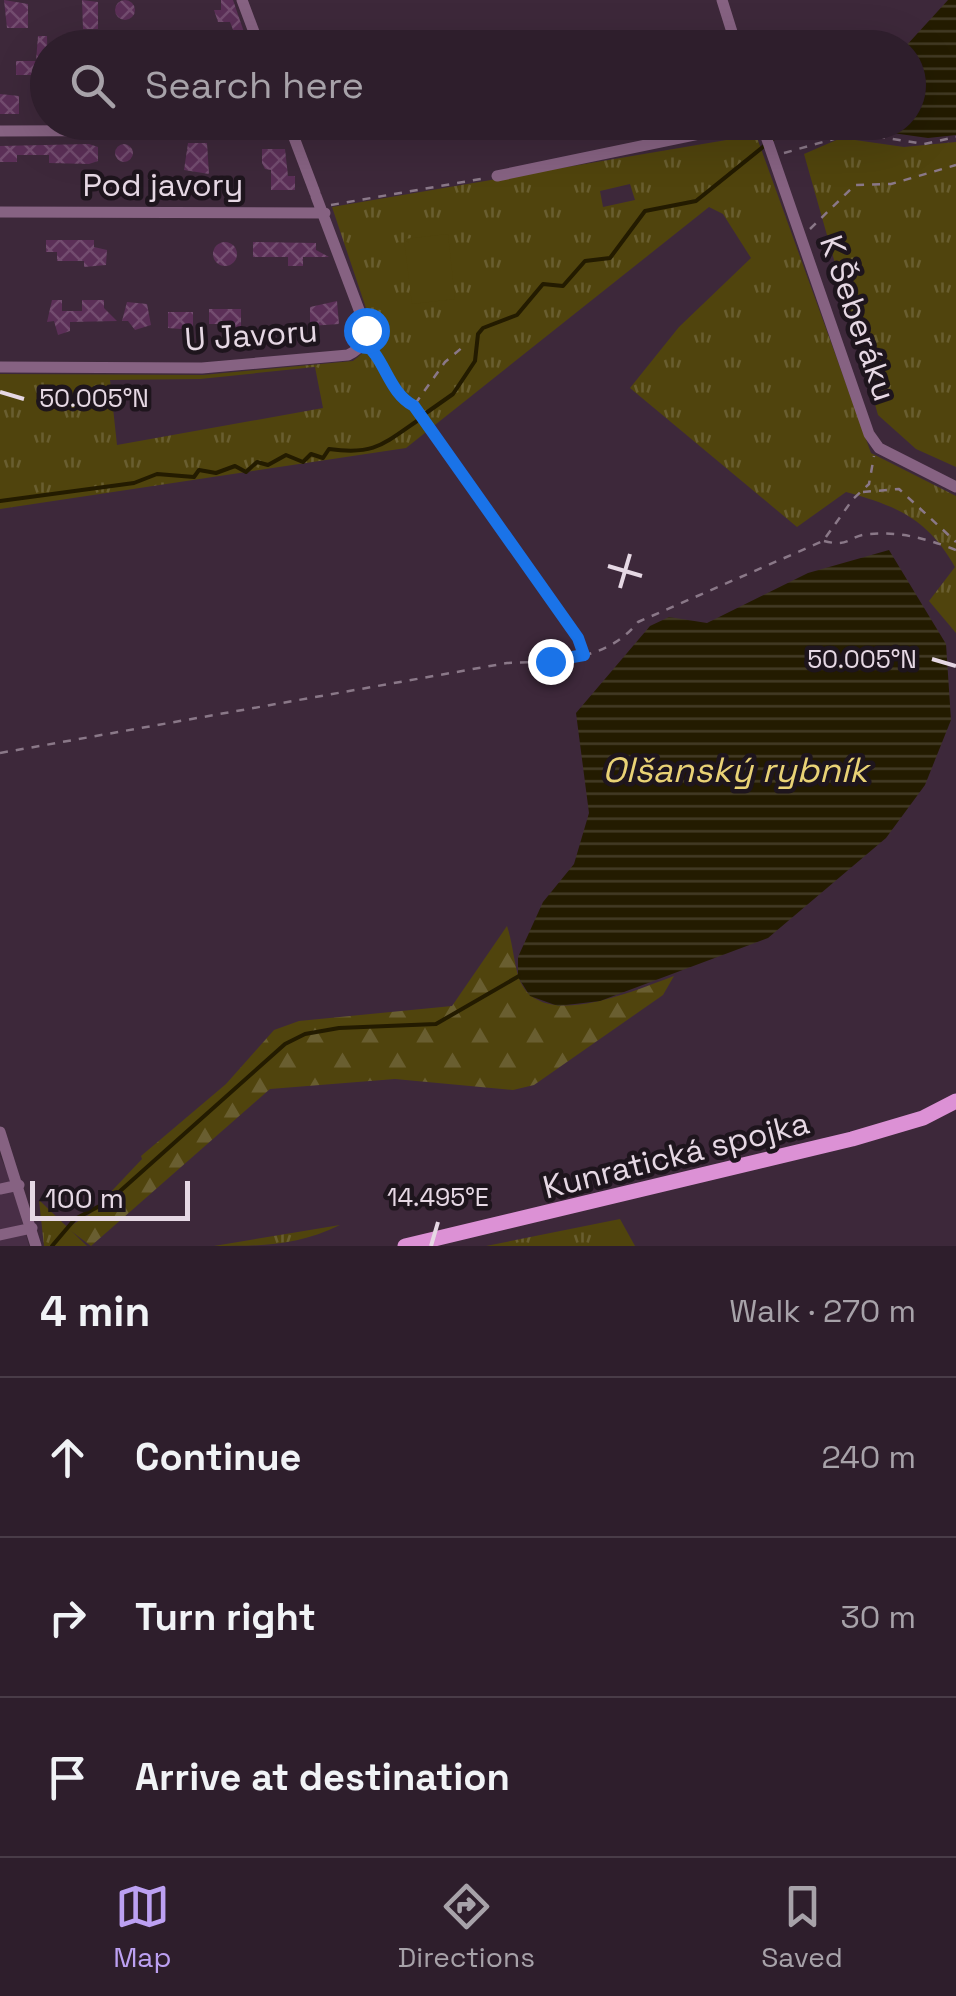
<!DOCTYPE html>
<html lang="en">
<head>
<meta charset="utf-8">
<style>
  body { margin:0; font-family:"Space Grotesk",sans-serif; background:#3a2b38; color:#f1f3f6 }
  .scale { position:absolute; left:30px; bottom:25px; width:160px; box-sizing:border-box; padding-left:10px; border:5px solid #e6d8e4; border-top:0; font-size:28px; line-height:35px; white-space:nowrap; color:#e6d8e4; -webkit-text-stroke:8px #1e151d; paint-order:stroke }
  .stop { position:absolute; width:30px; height:30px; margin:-22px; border:8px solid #1a73e8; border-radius:50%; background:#fff }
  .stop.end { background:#1a73e8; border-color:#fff; box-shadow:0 2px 10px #0008 }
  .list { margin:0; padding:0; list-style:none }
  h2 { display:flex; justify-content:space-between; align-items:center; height:130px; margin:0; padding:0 40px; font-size:42px }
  h2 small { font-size:32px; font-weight:400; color:#a7a2a9 }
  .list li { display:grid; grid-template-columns:65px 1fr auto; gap:30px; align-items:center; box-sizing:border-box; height:160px; padding:0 40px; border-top:2px solid #493c48 }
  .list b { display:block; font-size:38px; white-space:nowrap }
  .list em { font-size:32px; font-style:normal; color:#a7a2a9 }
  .icon { flex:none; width:55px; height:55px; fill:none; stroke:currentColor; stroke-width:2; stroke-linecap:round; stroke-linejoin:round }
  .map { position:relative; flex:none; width:956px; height:1246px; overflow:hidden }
  .search { position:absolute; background:#2e1e2c; box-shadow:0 10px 40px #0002; left:30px; right:30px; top:30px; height:110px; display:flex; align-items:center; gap:25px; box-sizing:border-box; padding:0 35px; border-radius:55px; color:#a7a2a9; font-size:38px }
  .sheet { height:610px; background:#2e1e2c }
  nav { display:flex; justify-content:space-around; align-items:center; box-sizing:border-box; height:140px; border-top:2px solid #493c48; background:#2e1e2c; font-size:28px; color:#a7a2a9 }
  nav a { display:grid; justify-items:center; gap:5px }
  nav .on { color:#bca0f2 }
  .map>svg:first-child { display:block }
</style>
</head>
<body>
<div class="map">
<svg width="956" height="1246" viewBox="0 0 956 1246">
  <defs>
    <pattern id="grass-tufts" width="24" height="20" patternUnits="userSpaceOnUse" patternTransform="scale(2.5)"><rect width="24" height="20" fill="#50440d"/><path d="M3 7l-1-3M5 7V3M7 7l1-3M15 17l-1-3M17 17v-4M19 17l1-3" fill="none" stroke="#695e30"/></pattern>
    <pattern id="forest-firs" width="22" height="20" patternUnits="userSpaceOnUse" patternTransform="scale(2.5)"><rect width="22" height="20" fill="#50440d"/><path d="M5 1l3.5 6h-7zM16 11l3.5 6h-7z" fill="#695e30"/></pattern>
    <pattern id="water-rules" width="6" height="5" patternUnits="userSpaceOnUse" patternTransform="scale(2.5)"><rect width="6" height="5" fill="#231b00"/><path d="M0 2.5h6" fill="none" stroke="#433b25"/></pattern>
    <pattern id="building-cross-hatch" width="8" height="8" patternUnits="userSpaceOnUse" patternTransform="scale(2.5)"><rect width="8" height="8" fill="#5b2f57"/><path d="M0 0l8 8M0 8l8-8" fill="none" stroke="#734c6f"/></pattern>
  </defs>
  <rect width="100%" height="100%" fill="#3d283a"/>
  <path fill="#482e46" d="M0,1156L11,1180L29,1246H0Z"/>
  <path fill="url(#grass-tufts)" fill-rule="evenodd" d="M756,135L871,453L956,496V633L929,601L955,567C928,519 897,506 846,492L797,527L630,388L679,327L751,258L723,214L709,207L406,448L0,509V374L203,375L353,361C372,347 374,339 369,317L332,207ZM630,184L635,200L603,207L600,191ZM315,367L323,408L117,445L110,380L200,379Z
    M841,138L904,147L956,142V467L916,449L878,415L804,154Z
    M39,1200L87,1246H44Z
    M620,1219L635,1246H486Z
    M340,1225C297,1246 261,1246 214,1246Z"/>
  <path fill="url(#forest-firs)" d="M507,926C513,944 514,964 519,978C538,1034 638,989 674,976L663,995L534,1085L513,1090L395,1079L270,1089L91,1246L67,1228L90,1214L142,1159L141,1156L226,1084L274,1030L299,1021L452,1006Z"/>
  <path fill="#50440d" d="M448,234L455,299L412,304L404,239Z"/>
  <path fill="url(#water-rules)" d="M948,0H956V135L928,138L857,128L850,123L908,122V48L905,47Z
    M889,550L946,644L951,720L925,785L886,838L768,938L600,1001L558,1006L530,996L518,977V957L543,902L574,864L589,813L576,713L650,626L669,617L707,623L808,573Z"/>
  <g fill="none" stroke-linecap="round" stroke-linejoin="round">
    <path stroke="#231b00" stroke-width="4" d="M426,413L453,394L475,361L478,334L483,328L517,315L543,284L563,286L585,261L610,258L645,211L696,201L794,122
      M0,501L134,483L157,474L194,477L199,470L216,473L235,466L246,472L257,462L268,465L286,455L303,462L311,454L323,458L329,449C373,455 381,446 417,421
      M52,1246L75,1219L109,1201L285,1044L305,1034L339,1028L436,1024L519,976"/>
  </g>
  <path fill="url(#building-cross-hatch)" d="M4,0L28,4V28H7Z
    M82,0L98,2V29H83Z
    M221,0H233L245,35H235L230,22H218L214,10H221Z
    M115 10a10 10 0 1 1 20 0a10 10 0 1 1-20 0Z
    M143,30H156L157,39H170V48H143Z
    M38,36H47L48,87H38L37,75H16V61H36Z
    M0,94L19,96V114H0Z
    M350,122H478V139H454V134H350Z
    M614,122H642L644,132L617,138Z
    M188,143H207L209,174L184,170Z
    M115 153a9 9 0 1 1 18 0a9 9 0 1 1-18 0Z
    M89,144L98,147V161L89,164L49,163V155H17V162H0V146Z
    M262,149H285L288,176H295V190H271V170L265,169L262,163Z
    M46,240H94V247L107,250L106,265L84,267V261H57V252H46Z
    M253,242L316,243V250L329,257H303V266H288V257H253Z
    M213 254a12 12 0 1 1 24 0a12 12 0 1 1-24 0Z
    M52,300H62V311H82V300H104V308L117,321L70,322V331L58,335L54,321L47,322Z
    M337,301L339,324L310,326V307Z
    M127,302L147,304L151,325L135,330L128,321H122Z
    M209,309H241V334H231L230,324H209Z
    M168,312H193V330L168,328Z"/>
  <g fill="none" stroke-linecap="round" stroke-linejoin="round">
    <path stroke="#8a7888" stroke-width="2.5" stroke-dasharray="8 8" stroke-linecap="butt" d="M784,153L855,133L924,144L956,137
      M331,205L486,178
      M810,229L855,185L891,184L956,165
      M374,350L397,395L415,406L578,637L583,654
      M415,404L445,362L464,346
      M863,492L899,489L956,542
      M824,541C851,548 849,535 869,534C899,531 928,539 956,550
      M0,753L507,663C554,661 606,662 638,622L823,541L853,499L869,484L874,456"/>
    <path stroke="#866282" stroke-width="11" d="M242,0L260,48
      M722,0L737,48
      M761,122L869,434L879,448L956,487
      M290,127L315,193
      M0,131L291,130
      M497,176L757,122
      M0,212L325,213
      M0,367L202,368L348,355C362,348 368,340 364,323L316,196
      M0,1132L36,1246
      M0,1189L19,1185
      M0,1235L32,1228"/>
    <path stroke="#dc91d5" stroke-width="15" d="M405,1246L852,1139L923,1118L956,1101"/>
  </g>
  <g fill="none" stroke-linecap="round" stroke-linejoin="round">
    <path stroke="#1a73e8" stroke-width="12" d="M366,330L364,342C386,360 388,392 414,406L578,638L584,655L550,661"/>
  </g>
  <path fill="none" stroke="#e6d8e4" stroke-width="4" d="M0,392L24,399M608,566L642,576M620,588L630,554M932,659L956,666M431,1246L438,1222"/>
  <g text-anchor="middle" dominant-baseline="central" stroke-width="9" stroke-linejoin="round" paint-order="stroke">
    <g font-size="32" fill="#e6d8e4" stroke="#1e151d">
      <text x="163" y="185">Pod javory</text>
      <text transform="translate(858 318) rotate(71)">K Šeberáku</text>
      <text transform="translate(251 335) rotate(-4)">U Javoru</text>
      <text transform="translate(676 1155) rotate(-14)">Kunratická spojka</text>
    </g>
    <g font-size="35" font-style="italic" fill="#e9d275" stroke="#1e151d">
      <text x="735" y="770">Olšanský rybník</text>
    </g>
  </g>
  <g font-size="25" text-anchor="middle" fill="#e6d8e4" stroke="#1e151d" stroke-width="9" stroke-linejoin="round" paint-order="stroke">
    <text x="94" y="407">50.005°N</text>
    <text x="862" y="668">50.005°N</text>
    <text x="438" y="1206">14.495°E</text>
  </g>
</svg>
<div class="scale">100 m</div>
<div class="stop" style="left:366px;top:330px"></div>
<div class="stop end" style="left:550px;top:661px"></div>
<div class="search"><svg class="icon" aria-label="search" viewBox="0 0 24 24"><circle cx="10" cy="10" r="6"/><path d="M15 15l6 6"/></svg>Search here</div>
</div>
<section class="sheet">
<h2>4 min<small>Walk · 270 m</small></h2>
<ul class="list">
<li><svg class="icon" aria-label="ahead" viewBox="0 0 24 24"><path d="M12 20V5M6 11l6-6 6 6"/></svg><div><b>Continue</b></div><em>240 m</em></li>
<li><svg class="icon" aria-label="right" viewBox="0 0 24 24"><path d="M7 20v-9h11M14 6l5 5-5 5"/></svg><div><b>Turn right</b></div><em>30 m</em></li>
<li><svg class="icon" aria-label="arrive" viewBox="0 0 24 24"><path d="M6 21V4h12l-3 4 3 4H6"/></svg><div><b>Arrive at destination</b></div></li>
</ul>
</section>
<nav>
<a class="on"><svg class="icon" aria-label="map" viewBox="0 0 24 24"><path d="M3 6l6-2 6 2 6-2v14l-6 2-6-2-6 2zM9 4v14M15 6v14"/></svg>Map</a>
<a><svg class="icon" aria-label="directions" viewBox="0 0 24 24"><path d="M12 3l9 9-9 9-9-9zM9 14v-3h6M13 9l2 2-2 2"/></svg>Directions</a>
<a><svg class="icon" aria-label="saved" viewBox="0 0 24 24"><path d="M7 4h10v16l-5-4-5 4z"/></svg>Saved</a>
</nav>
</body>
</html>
